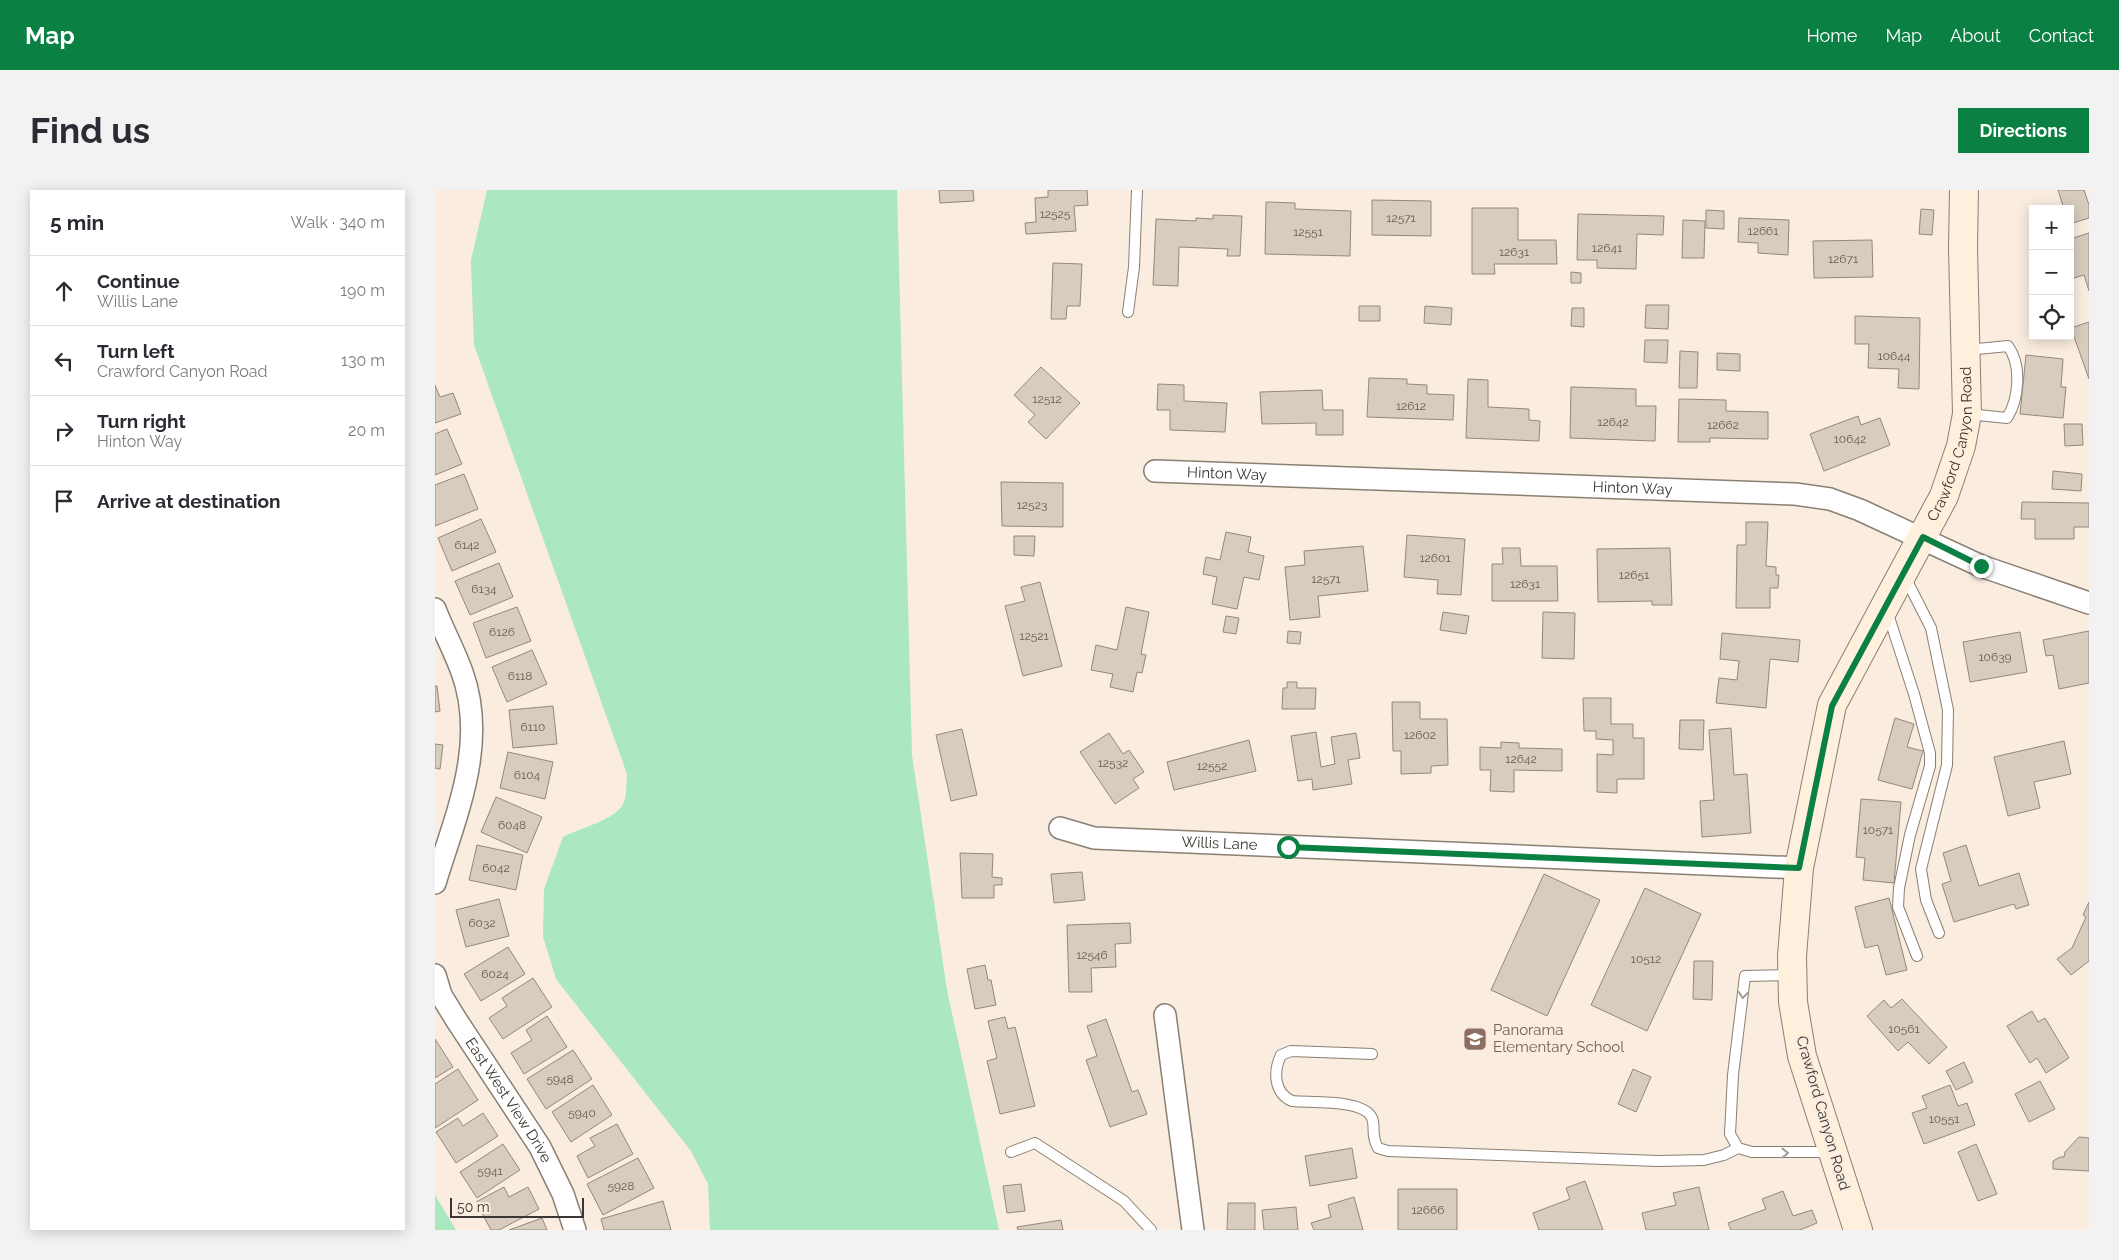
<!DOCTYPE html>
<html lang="en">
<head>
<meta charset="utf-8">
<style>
  body { margin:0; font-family:Raleway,sans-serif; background:#f2f2f3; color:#2b2b33 }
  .controls { position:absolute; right:15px; top:15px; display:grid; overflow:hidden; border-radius:0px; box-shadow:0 2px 12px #0003 }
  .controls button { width:45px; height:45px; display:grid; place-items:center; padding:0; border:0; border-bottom:1px solid #e1e1e2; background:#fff; color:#2b2b33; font:25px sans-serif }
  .scale { position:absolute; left:15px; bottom:12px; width:134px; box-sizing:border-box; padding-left:5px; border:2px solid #3b3631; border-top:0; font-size:14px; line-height:18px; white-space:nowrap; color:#3b3631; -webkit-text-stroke:4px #faecdf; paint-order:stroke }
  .stop { position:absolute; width:15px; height:15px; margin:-11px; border:4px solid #0b8043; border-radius:50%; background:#fff }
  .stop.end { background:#0b8043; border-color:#fff; box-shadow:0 1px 5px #0008 }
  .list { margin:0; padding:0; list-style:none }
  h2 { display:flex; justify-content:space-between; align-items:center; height:65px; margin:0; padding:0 20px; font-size:21px }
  h2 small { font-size:16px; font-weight:400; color:#7c7c81 }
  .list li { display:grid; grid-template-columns:32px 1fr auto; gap:15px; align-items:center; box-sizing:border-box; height:70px; padding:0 20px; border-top:1px solid #e1e1e2 }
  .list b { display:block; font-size:19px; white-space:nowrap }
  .list p { margin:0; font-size:16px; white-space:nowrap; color:#7c7c81 }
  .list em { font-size:16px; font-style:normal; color:#7c7c81 }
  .icon { flex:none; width:28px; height:28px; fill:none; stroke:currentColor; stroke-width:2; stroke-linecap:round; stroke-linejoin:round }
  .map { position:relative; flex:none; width:1654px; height:1040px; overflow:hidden; border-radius:0px }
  header { display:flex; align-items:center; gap:30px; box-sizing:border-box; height:70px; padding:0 25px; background:#0b8043; color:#fff }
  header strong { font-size:24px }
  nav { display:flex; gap:28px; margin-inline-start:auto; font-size:18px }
  .intro { display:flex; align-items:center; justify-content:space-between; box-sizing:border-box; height:120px; padding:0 30px }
  h1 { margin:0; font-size:35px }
  .button { padding:12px 22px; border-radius:0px; background:#0b8043; color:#fff; font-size:18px; font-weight:700 }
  main { display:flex; gap:30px; padding:0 30px }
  aside { flex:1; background:#fff; border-radius:0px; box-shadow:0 2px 12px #0003 }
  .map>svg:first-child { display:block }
</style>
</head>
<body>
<header>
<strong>Map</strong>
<nav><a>Home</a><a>Map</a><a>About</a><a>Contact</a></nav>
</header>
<div class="intro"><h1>Find us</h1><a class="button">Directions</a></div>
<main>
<aside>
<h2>5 min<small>Walk · 340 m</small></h2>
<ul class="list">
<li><svg class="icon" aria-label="ahead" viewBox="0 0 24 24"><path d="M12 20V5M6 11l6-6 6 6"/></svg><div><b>Continue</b><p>Willis Lane</p></div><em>190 m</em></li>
<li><svg class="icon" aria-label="left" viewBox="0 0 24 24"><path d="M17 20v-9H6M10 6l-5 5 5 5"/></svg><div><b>Turn left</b><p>Crawford Canyon Road</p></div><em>130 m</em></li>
<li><svg class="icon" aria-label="right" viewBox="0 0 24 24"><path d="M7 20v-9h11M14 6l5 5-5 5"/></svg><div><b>Turn right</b><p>Hinton Way</p></div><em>20 m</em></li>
<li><svg class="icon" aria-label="arrive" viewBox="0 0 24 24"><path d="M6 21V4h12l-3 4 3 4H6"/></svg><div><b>Arrive at destination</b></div></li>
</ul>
</aside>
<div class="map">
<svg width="1654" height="1040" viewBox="0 0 1654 1040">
  <rect width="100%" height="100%" fill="#faecdf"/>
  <path fill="#abe7bf" d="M52,0H462L477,565L512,800L564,1040H275L273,994L256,961L121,789L108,747L109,699L128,647C144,638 183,630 189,612C192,604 191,593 192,584L39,155L36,70Z
    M0,1005L21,1040H0Z"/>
  <path fill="#d8ccbe" stroke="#94887c" d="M504,0H538L539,11L505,13Z
    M613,0H652L653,15L639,16L641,41L591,44L590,33L601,32L600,8L613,7Z
    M1623,0H1649L1654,15V28L1635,34V19H1629Z
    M937,10L996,11V46L937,45Z
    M831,12L860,13V19L916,21L915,66L830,64Z
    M1037,18H1083V50H1121L1122,74H1059L1060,84H1037Z
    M1486,19L1499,20L1497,45L1484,44Z
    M1271,20L1289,21V39L1271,38Z
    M1143,24L1229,26L1228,45L1202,44L1201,79L1162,78V70H1142Z
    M778,25L807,26L805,66H792L793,59L744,57L743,96L718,95L721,29L761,31V28L778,29Z
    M1304,28L1354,30L1353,65L1323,63V53L1303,52Z
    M1248,30L1270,31L1269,68H1247Z
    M1654,43V101L1649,85L1639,88L1635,76V49Z
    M1437,50L1438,87L1379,88L1378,51Z
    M618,73L647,74L645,116H632L631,129H616Z
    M1136,82L1146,83V93H1136Z
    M1211,115H1234L1233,139L1210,138Z
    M924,116H945V131H924Z
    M990,116L1017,118L1016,135L989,133Z
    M1137,118H1149V137L1136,136Z
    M1420,126L1485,128L1484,199L1463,198L1464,179L1433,178L1434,154H1420Z
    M1654,132V189L1636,138Z
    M1210,150H1233L1232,173L1209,172Z
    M1245,161L1263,162L1262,198H1244Z
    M1282,163L1305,164V181L1282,180Z
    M1591,165L1628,169L1626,197H1631L1628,228L1585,224Z
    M606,177L645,213L611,249L593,232L600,225L579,205Z
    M934,188L972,189V194L992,195V204L1019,205L1018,230L932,227Z
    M1033,189L1053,190V217L1094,219V230L1105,231L1104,251L1031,248Z
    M723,194L749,195V211L792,213L790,242L735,240V220H722Z
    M0,195L5,207L18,203L26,224L0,233Z
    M1136,197L1201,199V216H1221L1220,251L1135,248Z
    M887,200L888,220H908V245H881V233L827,234L825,202Z
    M1244,209L1291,210V221L1333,222V249L1275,248V252H1243Z
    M1423,226L1426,235L1445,228L1455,255L1389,281L1375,244Z
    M1629,234H1647L1648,255L1630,256Z
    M12,239L27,274L0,285V244Z
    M1618,281L1647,284L1646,301L1617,299Z
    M29,284L43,319L0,336V295Z
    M566,292L628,293V337L567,336Z
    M1587,312L1654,313V337H1639V349H1600V329H1586Z
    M46,329L61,362L17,381L3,348Z
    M1311,332H1333L1331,376L1341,377V385H1344L1343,398H1335V418H1301L1302,355H1311Z
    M791,342L816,347L813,362L829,366L824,390L809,387L802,419L777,414L782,387L768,384L771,367L785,370Z
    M972,345L1030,349L1026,405L1002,404L1003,390L969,387Z
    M579,346H600L599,366L579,365Z
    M928,356L933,401L883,406L885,427L855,430L850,377L870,375L869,361Z
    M1067,358H1085L1086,376H1122L1123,411H1057V374H1068Z
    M1235,358L1237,415H1217V411L1163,412L1162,359Z
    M64,373L78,407L35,425L20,391Z
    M605,392L627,476L588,486L570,416L590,411L586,397Z
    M82,417L96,451L51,468L38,433Z
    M691,417L714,422L706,464L711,465L707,483L702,482L698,502L675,497L678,484L656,480L661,455L682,460Z
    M1008,422L1034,426L1031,444L1005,440Z
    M1108,422L1140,423L1139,469L1107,468Z
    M791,426L804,428L801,444L788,442Z
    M853,441L866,442L865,454L852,453Z
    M1654,441V493L1624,499L1618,465L1611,466L1608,450Z
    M1585,442L1592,482L1535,492L1528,452Z
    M1287,443L1365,450L1363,472L1335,469L1331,518L1281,513L1284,488L1302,490L1304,471L1285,469Z
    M97,460L112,494L72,512L57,477Z
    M852,492H862V498H881L880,519H847L848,498H852Z
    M0,496H2L5,521L0,522Z
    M1148,508H1176V534H1198V548H1209V589H1182V603L1162,602V564L1178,565V550L1161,549V541H1149Z
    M957,512H985V529H1012L1013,575L996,576V583L966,584V561H958Z
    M118,516L122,554L78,558L74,520Z
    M1460,528L1479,534L1472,557L1488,561L1477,599L1443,590Z
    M1245,530H1269L1268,560L1244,559Z
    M1296,538L1299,585L1312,584L1316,643L1267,647L1265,611L1279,610L1274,540Z
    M527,539L542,605L516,611L501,545Z
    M881,542L886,577L900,574L896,547L921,543L925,568L913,570L917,594L878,600L877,589L863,591L856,546Z
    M674,543L688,564L694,560L709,582L698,589L704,598L680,614L645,562Z
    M814,550L821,581L739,600L732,572Z
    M1629,551L1636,584L1599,592L1605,618L1573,626L1559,567Z
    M1066,552L1084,553V558L1127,559V581L1079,580V602L1055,601L1056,580H1045V557L1066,558Z
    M0,554L8,555L5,579L0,578Z
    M73,562L118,572L110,609L65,598Z
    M61,607L107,627L92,663L46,642Z
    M1426,609L1466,612L1459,693L1428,690L1430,668L1421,667Z
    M42,655L88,665L81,700L34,690Z
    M1531,655L1544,696L1584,683L1594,715L1581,719L1579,714L1519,732L1507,694L1516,691L1508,663Z
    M525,663L558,664L557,687L567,688V695H559V708H527Z
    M647,682L650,710L619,713L616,684Z
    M1109,684L1165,710L1112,826L1056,800Z
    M1210,698L1266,724L1212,841L1156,815Z
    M1454,708L1472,780L1451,785L1443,755L1430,758L1420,717Z
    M64,709L74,746L31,757L21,720Z
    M1654,712V771L1636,785L1622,769L1637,758L1651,727L1648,725Z
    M695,733L696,753L680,754L681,777L656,778L657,802H634L632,735Z
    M73,757L90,784L46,811L29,784Z
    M1259,771H1278L1277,810L1258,809Z
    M550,775L553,790H556L561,815L540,819L532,779Z
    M98,788L117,817L68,849L54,828L72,816L67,808Z
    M1467,809L1512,857L1494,874L1473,852L1463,861L1432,826L1449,810L1456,818Z
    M1597,821L1603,832L1610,828L1634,868L1611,883L1602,868L1595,873L1572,836Z
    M112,826L132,857L89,884L76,863L97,850L91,840Z
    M570,827L573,839L580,837L600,916L565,924L552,871L562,868L553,831Z
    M671,829L697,902L703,900L712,924L675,937L651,870L662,866L652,836Z
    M0,849L18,877L0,888Z
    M138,860L157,889L111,919L92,889Z
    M1529,872L1538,892L1521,900L1511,881Z
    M23,879L43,910L0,938V894Z
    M1198,879L1216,887L1201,922L1183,914Z
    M1605,891L1620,919L1594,932L1580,904Z
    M158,895L177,925L136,952L117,922Z
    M1515,895L1523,916L1532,913L1540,935L1489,954L1477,923L1492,918L1487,906Z
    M48,923L63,946L21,973L1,942L23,928L28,936Z
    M182,934L198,964L153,988L142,966L160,956L155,948Z
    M1644,947L1654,948V981L1618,979V971L1625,967H1629L1630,962Z
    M68,954L85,980L42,1008L25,982Z
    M1541,954L1562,1004L1543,1011L1523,962Z
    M917,958L922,988L875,996L870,966Z
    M203,968L219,998L168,1025L152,994Z
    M1150,991L1168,1040H1104L1098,1023L1135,1009L1131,998Z
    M586,994L590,1021L572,1023L568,996Z
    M69,997L74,1007L93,997L104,1019L64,1040H56L41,1012Z
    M1264,997L1274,1040H1211L1207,1023L1241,1015L1238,1003Z
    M963,999H1022V1040H963Z
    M1348,1001L1358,1026L1377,1020L1382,1033L1365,1040H1296L1293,1033L1331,1019L1327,1009Z
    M919,1007L928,1040H879L876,1033L896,1027L893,1015Z
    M228,1011L236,1040H169L166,1029Z
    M793,1013H820V1040H792Z
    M861,1017L863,1040H829L827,1020Z
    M107,1028L112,1040H74Z
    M626,1030L628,1040H583L582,1037Z"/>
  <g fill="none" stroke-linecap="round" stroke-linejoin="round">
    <g stroke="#8a7f73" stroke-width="12">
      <path id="service" d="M693,122L699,77L702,0
        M1532,160L1573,156C1587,175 1584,209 1572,228L1533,224
        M1470,387L1496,438L1513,520L1512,575L1486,679L1491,710L1504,743
        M1452,421L1479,504L1495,563V576L1475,645L1464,698L1463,717L1482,766
        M1356,785L1310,786L1298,885L1295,944L1303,958L1317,962H1395
        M937,864L856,861L846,865C838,882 839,903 857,911C876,913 929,909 937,928C941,937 935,944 943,958L953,961L1223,971L1269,970L1289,965L1303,958
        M576,962L600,953L689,1011L716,1040"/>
    </g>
    <g stroke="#8a7f73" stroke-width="24">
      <g id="minor">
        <path id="s1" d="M720,281L1360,304L1395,309L1425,320L1546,376L1654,413"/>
        <path d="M0,419C8,440 19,460 27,482C53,554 21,624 0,693"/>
        <path id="s2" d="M625,638L659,648L1364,678"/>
        <path id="s3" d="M0,785L6,805L22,831L105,957L128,1004L140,1040"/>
        <path d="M730,825L758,1040"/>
      </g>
    </g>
    <g stroke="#8a7f73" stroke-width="30">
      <g id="secondary">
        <path id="s4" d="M1423,1040L1367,866L1358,812L1357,766L1364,678L1397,515L1509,306L1526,256L1532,224L1528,58L1529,0"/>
      </g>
    </g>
    <use href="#service" stroke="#fff" stroke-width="10"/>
    <use href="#minor" stroke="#fff" stroke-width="21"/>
    <use href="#secondary" stroke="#fef0dc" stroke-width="28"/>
  </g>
  <defs><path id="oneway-chevron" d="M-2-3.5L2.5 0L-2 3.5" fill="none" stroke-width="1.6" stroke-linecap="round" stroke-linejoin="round" transform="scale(1.25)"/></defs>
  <g stroke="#9d9a98">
    <use href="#oneway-chevron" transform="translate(1308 805) rotate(97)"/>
    <use href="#oneway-chevron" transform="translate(1350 963) rotate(-1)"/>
  </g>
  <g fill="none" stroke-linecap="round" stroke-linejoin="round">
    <path stroke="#0b8043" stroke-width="6" d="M853,657L1364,678L1397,516L1488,347L1546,376"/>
  </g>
  <defs>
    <g id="school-square" transform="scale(1.25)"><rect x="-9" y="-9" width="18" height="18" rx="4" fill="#8d6e63" stroke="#faecdf"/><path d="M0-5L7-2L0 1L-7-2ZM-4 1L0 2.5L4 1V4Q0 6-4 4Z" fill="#fff"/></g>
  </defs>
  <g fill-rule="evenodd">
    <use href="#school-square" x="1040" y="849"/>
  </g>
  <g text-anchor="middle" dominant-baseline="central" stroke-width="4.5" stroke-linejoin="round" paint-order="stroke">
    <g font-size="12" fill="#625c54">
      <text x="620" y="24">12525</text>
      <text x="966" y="28">12571</text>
      <text x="1328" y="41">12661</text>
      <text x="873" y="42">12551</text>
      <text x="1172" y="58">12641</text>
      <text x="1079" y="62">12631</text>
      <text x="1408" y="69">12671</text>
      <text x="1459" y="166">10644</text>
      <text x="612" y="209">12512</text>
      <text x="976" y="216">12612</text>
      <text x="1178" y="232">12642</text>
      <text x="1288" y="235">12662</text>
      <text x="1415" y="249">10642</text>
      <text x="597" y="315">12523</text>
      <text x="32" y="355">6142</text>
      <text x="1000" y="368">12601</text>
      <text x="1199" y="385">12651</text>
      <text x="891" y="389">12571</text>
      <text x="1090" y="394">12631</text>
      <text x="49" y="399">6134</text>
      <text x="67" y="442">6126</text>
      <text x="599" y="446">12521</text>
      <text x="1560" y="467">10639</text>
      <text x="85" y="486">6118</text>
      <text x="98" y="537">6110</text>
      <text x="985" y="545">12602</text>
      <text x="1086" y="569">12642</text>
      <text x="678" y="573">12532</text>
      <text x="777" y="576">12552</text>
      <text x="92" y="585">6104</text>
      <text x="77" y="635">6048</text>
      <text x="1443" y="640">10571</text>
      <text x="61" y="678">6042</text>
      <text x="47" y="733">6032</text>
      <text x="657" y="765">12546</text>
      <text x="1211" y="769">10512</text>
      <text x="60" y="784">6024</text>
      <text x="1469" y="839">10561</text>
      <text x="125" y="889">5948</text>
      <text x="147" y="923">5940</text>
      <text x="1509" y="929">10551</text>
      <text x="55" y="981">5941</text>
      <text x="186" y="996">5928</text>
      <text x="993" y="1020">12666</text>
    </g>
    <g font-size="15" fill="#3b3631" stroke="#faecdf">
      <text stroke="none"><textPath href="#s4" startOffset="828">Crawford Canyon Road</textPath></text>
      <text stroke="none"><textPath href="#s1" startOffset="72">Hinton Way</textPath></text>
      <text stroke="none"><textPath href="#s1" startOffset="478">Hinton Way</textPath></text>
      <text stroke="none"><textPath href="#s2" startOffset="161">Willis Lane</textPath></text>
      <text stroke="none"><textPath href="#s3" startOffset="146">East West View Drive</textPath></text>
      <text transform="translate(1388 923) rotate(74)">Crawford Canyon Road</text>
    </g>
    <g font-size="15" fill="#785e54" stroke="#faecdf" text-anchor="start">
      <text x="1058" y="840">Panorama<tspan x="1058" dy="17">Elementary School</tspan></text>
    </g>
  </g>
</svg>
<div class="controls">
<button>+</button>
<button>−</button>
<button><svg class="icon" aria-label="locate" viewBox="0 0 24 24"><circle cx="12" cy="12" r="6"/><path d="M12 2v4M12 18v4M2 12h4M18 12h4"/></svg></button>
</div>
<div class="scale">50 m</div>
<div class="stop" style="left:853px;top:657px"></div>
<div class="stop end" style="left:1546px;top:376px"></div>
</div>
</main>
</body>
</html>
